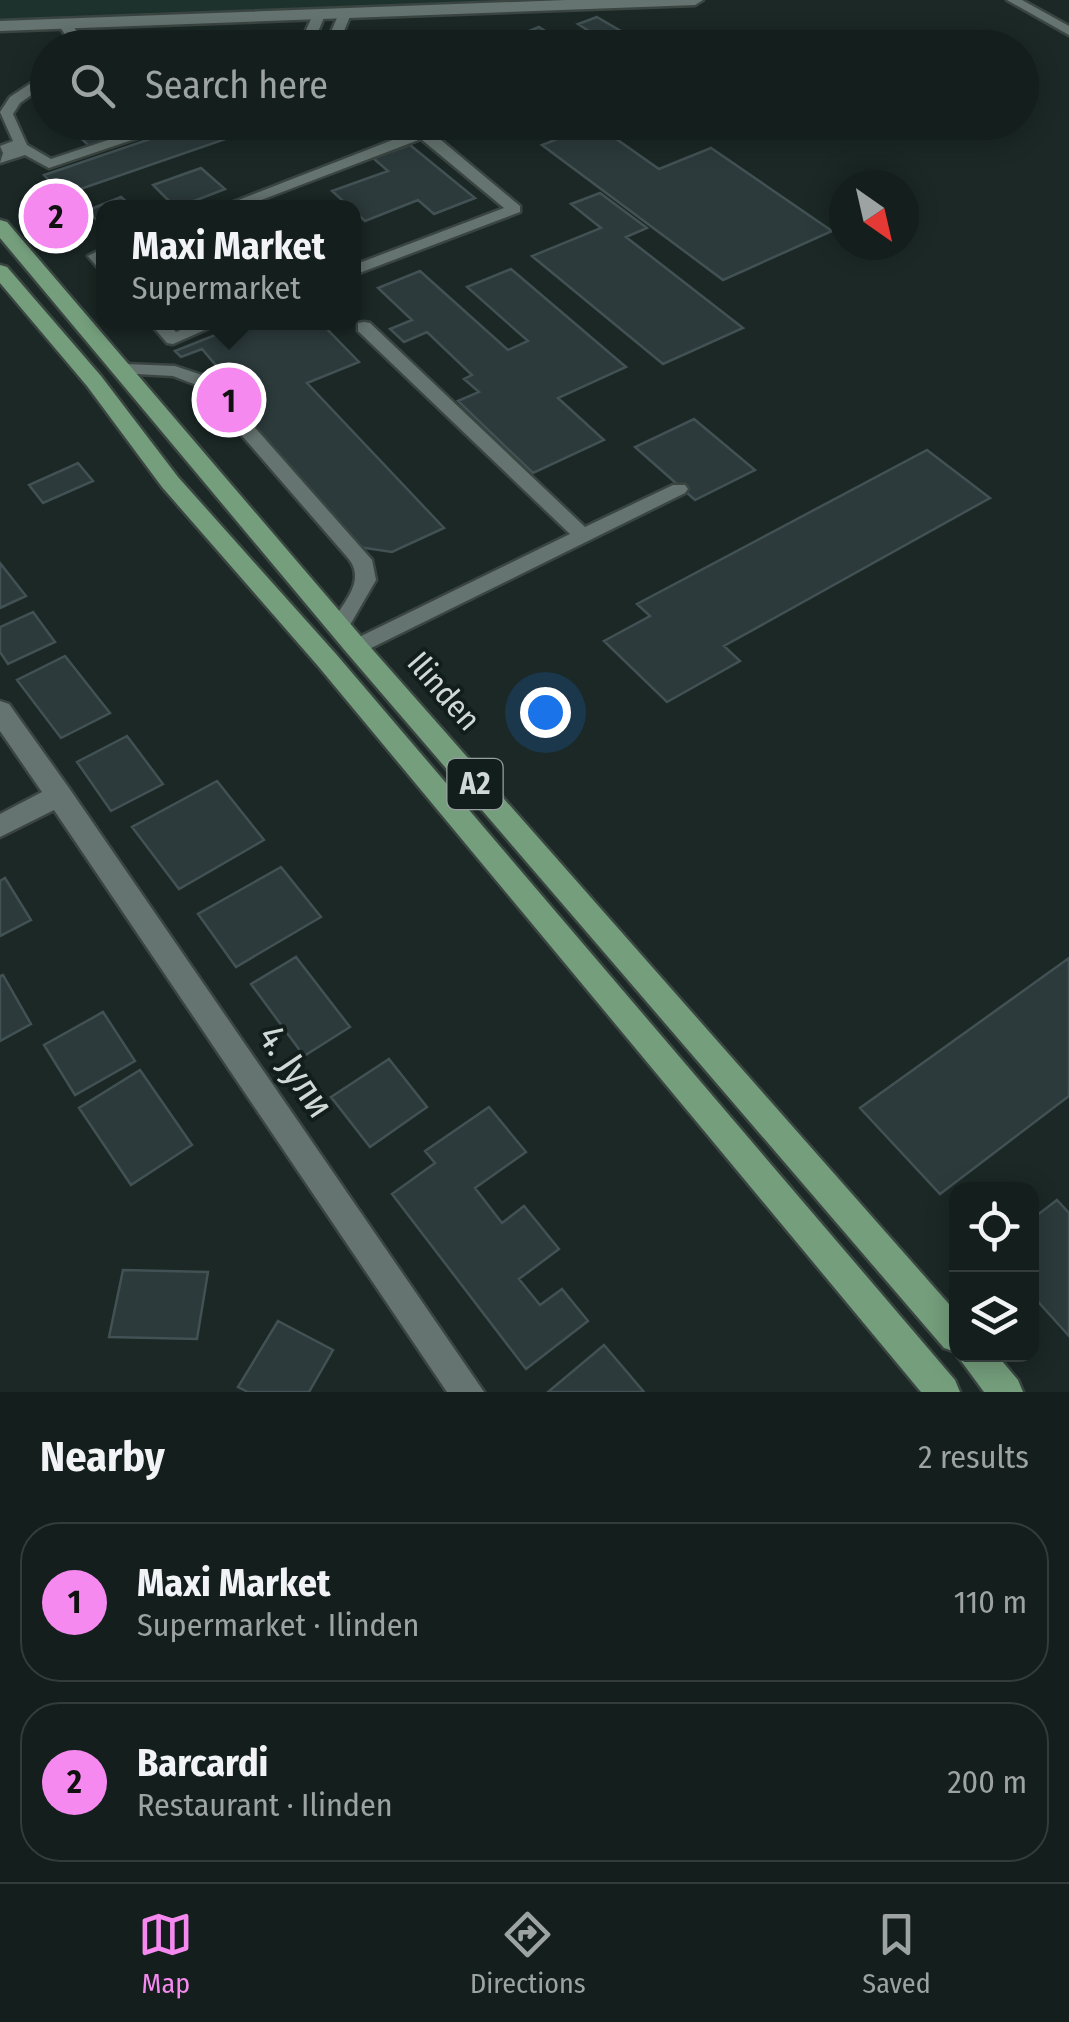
<!DOCTYPE html>
<html lang="en">
<head>
<meta charset="utf-8">
<style>
  body { margin:0; font-family:"Fira Sans Condensed",sans-serif; background:#212b29; color:#f1f3f6 }
  .controls { position:absolute; right:30px; bottom:30px; display:grid; overflow:hidden; border-radius:20px; box-shadow:0 5px 25px #0003 }
  .controls button { width:90px; height:90px; display:grid; place-items:center; padding:0; border:0; border-bottom:2px solid #333c3b; background:#141e1c; color:#f1f3f6; font:50px sans-serif }
  .compass { position:absolute; left:829px; top:170px; width:90px; height:90px; border-radius:50%; background:#141e1c; box-shadow:0 5px 25px #0003; rotate:146deg }
  .you { position:absolute; left:545px; top:712px; width:35px; height:35px; margin:-25px; border:8px solid #fff; border-radius:50%; background:#1a73e8; box-shadow:0 0 0 15px #1a73e833 }
  .badge { display:grid; place-items:center; width:65px; height:65px; border-radius:50%; background:#f589ef; color:#111; font-size:32px; font-weight:700 }
  .pin { position:absolute; translate:-50% -50%; border:5px solid #fff; box-shadow:0 2px 10px #0006 }
  .popup { position:absolute; left:96px; top:200px; width:265px; height:130px; box-sizing:border-box; display:grid; place-content:center; border-radius:20px; background:#141e1c; filter:drop-shadow(0 2px 8px #0005); font-size:32px; white-space:nowrap; color:#9da2a3 }
  .popup b { font-size:38px; color:#f1f3f6 }
  .popup::after { content:''; position:absolute; left:50%; top:100%; margin-left:-20px; border:20px solid transparent; border-top-color:#141e1c }
  .list { margin:0; padding:0; list-style:none }
  h2 { display:flex; justify-content:space-between; align-items:center; height:130px; margin:0; padding:0 40px; font-size:42px }
  h2 small { font-size:32px; font-weight:400; color:#9da2a3 }
  .list li { display:grid; grid-template-columns:65px 1fr auto; gap:30px; align-items:center; box-sizing:border-box; height:160px; margin:0 20px 20px; padding:0 20px; border:2px solid #333c3b; border-radius:40px }
  .list b { display:block; font-size:38px; white-space:nowrap }
  .list p { margin:0; font-size:32px; white-space:nowrap; color:#9da2a3 }
  .list em { font-size:32px; font-style:normal; color:#9da2a3 }
  .icon { flex:none; width:55px; height:55px; fill:none; stroke:currentColor; stroke-width:2; stroke-linecap:round; stroke-linejoin:round }
  .map { position:relative; flex:none; width:1069px; height:1392px; overflow:hidden }
  .search { position:absolute; background:#141e1c; box-shadow:0 5px 25px #0003; left:30px; right:30px; top:30px; height:110px; display:flex; align-items:center; gap:25px; box-sizing:border-box; padding:0 35px; border-radius:55px; color:#9da2a3; font-size:38px }
  .sheet { height:490px; background:#141e1c }
  nav { display:flex; justify-content:space-around; align-items:center; box-sizing:border-box; height:140px; border-top:2px solid #333c3b; background:#141e1c; font-size:28px; color:#9da2a3 }
  nav a { display:grid; justify-items:center; gap:5px }
  nav .on { color:#f589ef }
  .map>svg:first-child { display:block }
</style>
</head>
<body>
<div class="map">
<svg width="1069" height="1392" viewBox="0 0 1069 1392">
  <rect width="100%" height="100%" fill="#1b2825"/>
  <path fill="#1d322d" d="M0,0H506L0,21Z"/>
  <path fill="#2c3a3c" stroke="#425153" stroke-width="2.5" d="M597,17L648,47L616,48L578,24Z
    M539,27L572,48H535L517,36Z
    M65,122H138L145,129L91,148Z
    M200,122L272,123L63,195L44,175Z
    M595,124L659,169L711,148L832,231L723,280L542,145Z
    M410,145L475,198L434,214L418,200L365,221L332,191L388,171L373,158Z
    M201,168L225,189L176,208L153,185Z
    M600,193L647,228L626,237L743,328L663,364L532,256L601,228L571,204Z
    M121,197L134,208H104V226L86,211Z
    M511,269L626,367L558,398L604,440L533,473L458,401L479,392L464,379L472,375L427,332L404,342L390,329L412,320L378,288L420,271L508,350L528,341L467,287Z
    M248,322H341L326,328L359,362L307,383L444,528L392,552L359,547L205,374L219,369L202,349L181,357L175,351Z
    M694,419L755,470L695,500L635,447Z
    M927,450L990,498L724,646L740,661L667,702L604,641L650,616L637,604Z
    M78,463L93,481L43,503L29,485Z
    M0,563L26,596L0,608Z
    M33,612L55,642L8,664L0,652V627Z
    M65,656L110,713L61,738L17,680Z
    M127,736L163,784L111,811L77,762Z
    M217,781L264,840L179,889L132,827Z
    M281,867L321,917L236,967L198,914Z
    M5,878L31,920L0,936V881Z
    M296,957L350,1027L304,1056L251,984Z
    M1069,958V1096L940,1194L860,1108Z
    M3,975L31,1024L0,1041V976Z
    M103,1012L135,1061L75,1095L44,1045Z
    M389,1059L427,1107L370,1147L331,1097Z
    M140,1070L192,1145L131,1185L79,1108Z
    M489,1107L526,1152L475,1188L502,1223L524,1206L559,1249L519,1279L540,1305L562,1289L588,1321L526,1369L392,1194L435,1163L425,1151Z
    M1057,1200L1069,1213V1336L1032,1295V1219Z
    M123,1270L208,1272L197,1339L109,1337Z
    M278,1321L333,1350L309,1392H248L238,1387Z
    M604,1345L644,1392H548Z"/>
  <g fill="none" stroke-linecap="round" stroke-linejoin="round">
    <g stroke="#3a4542" stroke-width="5">
      <path id="service" d="M1007,0H1022L1069,26V35Z
        M315,10L326,13L311,48H298Z
        M340,11L351,14L337,48H324Z
        M65,20L70,21L87,48H74L58,24Z
        M48,72V83L20,103L13,114L27,145L51,159L162,122H185L49,168L25,155L0,163L3,153L0,146L13,141L0,112L10,97Z
        M402,122H418L429,130L520,206V212L354,275V265L504,208L421,139L240,208H218L413,132Z
        M104,248V270L98,268L88,256Z
        M149,322H166L176,332L199,322H223L173,344L167,343Z
        M364,322L370,323L585,527L673,485H685L688,489L685,493L363,652H349L346,647L349,642L570,534L358,331V323Z
        M125,364L175,366L211,378L372,560L376,580L347,630H333L330,625C343,603 367,581 348,558L199,386L173,376L119,373V365Z"/>
    </g>
    <g stroke="#3a4542" stroke-width="5">
      <path id="minor" d="M566,0H703L695,5L0,31V21Z
        M0,701L9,704L69,788L484,1392H447L54,810L0,837V814L42,792L0,731Z"/>
    </g>
    <g stroke="#3a4542" stroke-width="5">
      <path id="primary" d="M0,220L7,222L365,641L956,1312V1352L944,1348L347,653L0,238Z
        M0,265L7,267L101,376L178,477L336,654L955,1380L960,1392H921L318,666L162,487L87,386L0,283Z
        M956,1354H996L1018,1380L1023,1392H984Z"/>
    </g>
    <use href="#service" fill="#657470" fill-rule="evenodd"/>
    <use href="#minor" fill="#657470" fill-rule="evenodd"/>
    <use href="#primary" fill="#749e7c" fill-rule="evenodd"/>
  </g>
  <g text-anchor="middle" dominant-baseline="central" stroke-width="8" stroke-linejoin="round" paint-order="stroke">
    <rect fill="#121e1b" stroke="#98a19f" stroke-width="2.5" x="447.5" y="759" width="55" height="50" rx="8"/>
    <g font-size="30" font-weight="bold" fill="#d1d9d7">
      <text x="475" y="784">A2</text>
    </g>
    <g font-size="32" fill="#d1d9d7" stroke="#121e1b">
      <text transform="translate(444 691) rotate(49)">Ilinden</text>
    </g>
    <g font-size="38" fill="#d1d9d7" stroke="#121e1b">
      <text transform="translate(296 1071) rotate(56)">4. Јули</text>
    </g>
  </g>
</svg>
<div class="controls">
<button><svg class="icon" aria-label="locate" viewBox="0 0 24 24"><circle cx="12" cy="12" r="6"/><path d="M12 2v4M12 18v4M2 12h4M18 12h4"/></svg></button>
<button><svg class="icon" aria-label="layers" viewBox="0 0 24 24"><path d="M12 4l9 5-9 5-9-5zM3 14l9 5 9-5"/></svg></button>
</div>
<svg class="compass" viewBox="-18 -18 36 36"><path d="M0-13l5 13h-10z" fill="#e53935"/><path d="M0 13l5-13h-10z" fill="#9da2a3"/></svg>
<div class="you"></div>
<div class="pin badge" style="left:229px;top:400px">1</div>
<div class="popup"><b>Maxi Market</b>Supermarket</div>
<div class="pin badge" style="left:56px;top:216px">2</div>
<div class="search"><svg class="icon" aria-label="search" viewBox="0 0 24 24"><circle cx="10" cy="10" r="6"/><path d="M15 15l6 6"/></svg>Search here</div>
</div>
<section class="sheet">
<h2>Nearby<small>2 results</small></h2>
<ul class="list">
<li><span class="badge">1</span><div><b>Maxi Market</b><p>Supermarket · Ilinden</p></div><em>110 m</em></li>
<li><span class="badge">2</span><div><b>Barcardi</b><p>Restaurant · Ilinden</p></div><em>200 m</em></li>
</ul>
</section>
<nav>
<a class="on"><svg class="icon" aria-label="map" viewBox="0 0 24 24"><path d="M3 6l6-2 6 2 6-2v14l-6 2-6-2-6 2zM9 4v14M15 6v14"/></svg>Map</a>
<a><svg class="icon" aria-label="directions" viewBox="0 0 24 24"><path d="M12 3l9 9-9 9-9-9zM9 14v-3h6M13 9l2 2-2 2"/></svg>Directions</a>
<a><svg class="icon" aria-label="saved" viewBox="0 0 24 24"><path d="M7 4h10v16l-5-4-5 4z"/></svg>Saved</a>
</nav>
</body>
</html>
